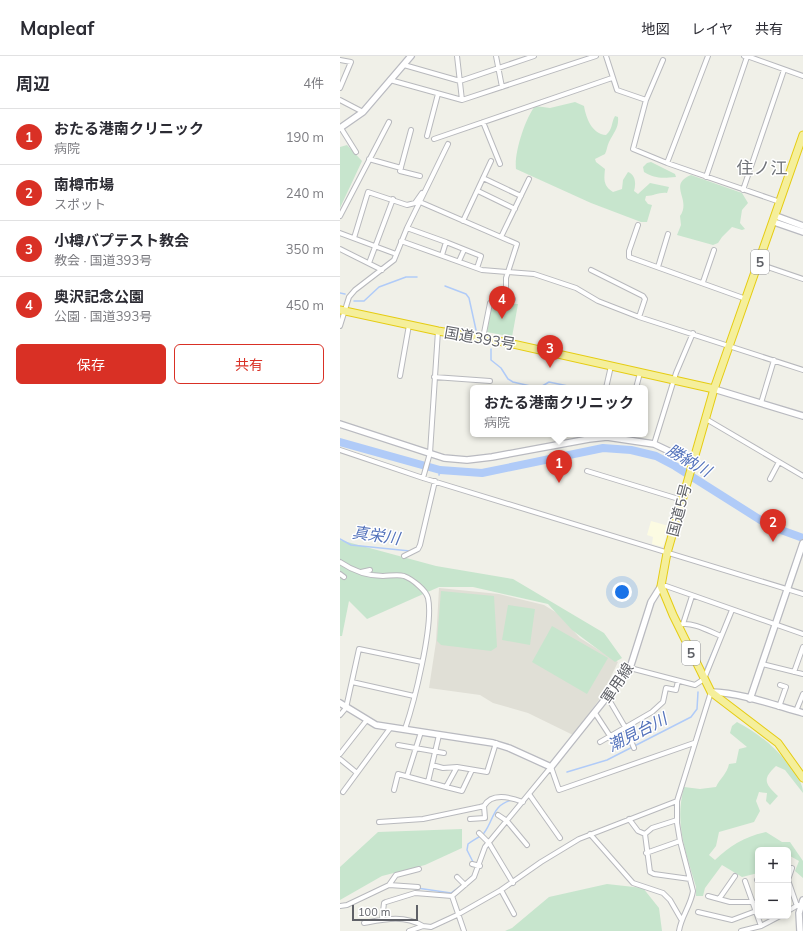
<!DOCTYPE html>
<html lang="ja">
<head>
<meta charset="utf-8">
<style>
  body { margin:0; font-family:Mulish,"Noto Sans JP",sans-serif; background:#f2f2f3; color:#2b2b33 }
  .controls { position:absolute; right:12px; bottom:12px; display:grid; overflow:hidden; border-radius:6px; box-shadow:0 2px 6px #0003 }
  .controls button { width:36px; height:36px; display:grid; place-items:center; padding:0; border:0; border-bottom:1px solid #e1e1e2; background:#fff; color:#2b2b33; font:20px sans-serif }
  .scale { position:absolute; left:12px; bottom:10px; width:66px; box-sizing:border-box; padding-left:4px; border:2px solid #5f6167; border-top:0; font-size:11px; line-height:14px; white-space:nowrap; color:#5f6167; -webkit-text-stroke:3px #fff; paint-order:stroke }
  .you { position:absolute; left:282px; top:536px; width:14px; height:14px; margin:-10px; border:3px solid #fff; border-radius:50%; background:#1a73e8; box-shadow:0 0 0 6px #1a73e833 }
  .badge { display:grid; place-items:center; width:26px; height:26px; border-radius:50%; background:#d93025; color:#fff; font-size:13px; font-weight:700 }
  .pin { position:absolute; translate:-50% -33px; filter:drop-shadow(0 1px 2px #0008) }
  .pin::after { content:''; position:absolute; top:21px; width:14px; height:12px; background:inherit; clip-path:polygon(0 0,100% 0,50% 100%) }
  .popup { position:absolute; left:130px; top:329px; width:178px; height:52px; box-sizing:border-box; display:grid; place-content:center; border-radius:6px; background:#fff; filter:drop-shadow(0 1px 3px #0005); font-size:13px; white-space:nowrap; color:#7c7c81 }
  .popup b { font-size:15px; color:#2b2b33 }
  .popup::after { content:''; position:absolute; left:50%; top:100%; margin-left:-8px; border:8px solid transparent; border-top-color:#fff }
  .list { margin:0; padding:0; list-style:none }
  h2 { display:flex; justify-content:space-between; align-items:center; height:52px; margin:0; padding:0 16px; font-size:17px }
  h2 small { font-size:13px; font-weight:400; color:#7c7c81 }
  .list li { display:grid; grid-template-columns:26px 1fr auto; gap:12px; align-items:center; box-sizing:border-box; height:56px; padding:0 16px; border-top:1px solid #e1e1e2 }
  .list b { display:block; font-size:15px; white-space:nowrap }
  .list p { margin:0; font-size:13px; white-space:nowrap; color:#7c7c81 }
  .list em { font-size:13px; font-style:normal; color:#7c7c81 }
  .actions { display:flex; gap:8px; padding:12px 16px }
  .actions a { flex:1; padding:9px 0; border:1px solid #d93025; border-radius:6px; text-align:center; font-size:14px; color:#d93025 }
  .actions .main { background:#d93025; color:#fff }
  .map { position:relative; flex:none; width:463px; height:875px; overflow:hidden }
  header { display:flex; align-items:center; gap:24px; box-sizing:border-box; height:56px; padding:0 20px; background:#fff; border-bottom:1px solid #e1e1e2 }
  header strong { font-size:19px }
  nav { display:flex; gap:22px; margin-inline-start:auto; font-size:14px }
  main { display:flex }
  aside { flex:1; background:#fff }
  .map>svg:first-child { display:block }
</style>
</head>
<body>
<header>
<strong>Mapleaf</strong>
<nav><a>地図</a><a>レイヤ</a><a>共有</a></nav>
</header>
<main>
<aside>
<h2>周辺<small>4件</small></h2>
<ul class="list">
<li><span class="badge">1</span><div><b>おたる港南クリニック</b><p>病院</p></div><em>190 m</em></li>
<li><span class="badge">2</span><div><b>南樽市場</b><p>スポット</p></div><em>240 m</em></li>
<li><span class="badge">3</span><div><b>小樽バプテスト教会</b><p>教会 · 国道393号</p></div><em>350 m</em></li>
<li><span class="badge">4</span><div><b>奥沢記念公園</b><p>公園 · 国道393号</p></div><em>450 m</em></li>
</ul>
<div class="actions"><a class="main">保存</a><a>共有</a></div>
</aside>
<div class="map">
<svg width="463" height="875" viewBox="0 0 463 875">
  <rect width="100%" height="100%" fill="#f0f0e8"/>
  <path fill="#fcfbe2" d="M311,465L329,470L323,491L312,488L313,481L307,479Z"/>
  <path fill="#e0dfd6" d="M99,532L159,538L204,549L217,557L240,582L278,606L261,641L233,679L188,657L153,647L140,639L89,632L96,586Z"/>
  <path fill="#c7e5cd" d="M235,46L244,50C246,62 252,78 266,79C273,73 271,67 275,60L278,61C279,72 274,76 269,86C267,90 267,94 265,98L255,103L256,106L265,113C264,123 263,130 273,136L282,133L283,124L288,116C296,119 296,128 294,135L298,138L310,127L329,131L327,137C319,136 314,140 306,140L305,144L308,148L312,149L307,166H301L251,147L176,113C174,97 185,63 195,50L210,52Z
    M7,89L22,105L0,152V91Z
    M311,106L335,118L336,121C323,122 315,123 304,116L303,111L307,107Z
    M351,119L402,137L408,147L402,154L400,167L405,173L402,174L392,171L382,181L378,187L373,189L337,179L341,169L340,160C352,143 327,129 351,119Z
    M155,247L178,248L172,281L147,276L152,249Z
    M0,484L96,510L173,523L264,577L282,602L275,606L232,574L208,548L133,531H99L27,563L9,545L2,580H0Z
    M101,535L154,540L157,591L151,595L101,589L97,585Z
    M168,549L195,553L190,589L162,584Z
    M212,570L268,602L247,638L192,606Z
    M397,666C420,678 438,693 453,715C458,722 463,728 463,737L445,714L436,710C421,724 426,728 438,740L430,749L426,745L427,737L419,736L416,745L420,755L414,766L379,776L376,790L369,799L375,804C389,790 406,780 426,776L442,786H450L463,805V822L455,815L459,805L450,800L448,802V794H418V817L402,821L382,809L365,832L363,840H356V831C346,795 334,769 344,731L360,733L376,731C380,722 387,718 389,708L396,707L399,693L407,691L390,677L392,670Z
    M122,773V792L85,809L42,820L0,844V811L38,776Z
    M267,828L303,832L319,852L322,875H165L172,872L209,841Z"/>
  <g fill="none" stroke-linecap="round" stroke-linejoin="round">
    <path stroke="#b0cbf8" stroke-width="1.5" d="M105,230L126,238L129,242L136,274
      M0,237L5,238
      M14,245H24L39,231L66,221H77
      M151,293V304L161,312L168,323L173,326L199,332L209,326L228,330V332
      M99,419L100,414
      M0,483L11,489L70,495
      M365,613L378,584
      M227,716L267,704L351,661L357,653L358,636
      M134,808L127,794L128,788C133,784 140,781 144,777C154,764 152,749 172,744
      M128,824L134,818
      M77,832L111,837L122,829"/>
    <path stroke="#b0cbf8" stroke-width="8" d="M0,386L100,414L142,417L263,392L291,394L316,400L335,410L430,470L463,482"/>
    <g stroke="#b8b9bd" stroke-width="6">
      <path id="street" d="M117,0L122,44
        M156,0L162,31
        M266,0L277,34L306,44
        M407,0L463,20
        M0,4L11,6L0,32
        M323,4L306,44L293,93L327,107L440,146
        M64,9L120,25L194,0
        M50,24L122,44L256,0
        M0,44L23,56
        M143,66L160,108
        M1,72L16,96
        M71,74L60,115L80,120
        M87,80L98,38
        M94,83L272,22
        M29,103L61,112
        M327,107L368,0
        M366,121L407,1L404,0
        M143,122L181,140
        M403,134L444,14
        M138,135L175,153
        M80,146L177,188L166,222V234L172,243
        M0,160L49,66
        M123,165L151,105
        M298,169L289,195V201L406,243
        M67,172L106,186L102,199
        M0,177L56,198
        M161,181L189,123
        M14,182L28,136L67,149L75,147L82,137
        M61,185L142,214L194,218L236,232L258,245L299,261L463,314
        M106,186L141,200L137,212
        M0,193L42,214
        M119,205L124,194
        M29,207L53,143
        M419,208L463,223
        M318,211L328,178
        M251,214L303,240L305,243L299,261
        M363,226L374,194
        M0,270L9,241L15,234L54,204L67,172L108,88
        M143,282L150,247L153,245L173,243
        M60,320L69,269
        M94,321L150,325
        M266,332L271,310
        M296,332L300,317
        M421,347L434,304
        M366,363L463,420
        M314,388L336,317L353,277
        M0,394L83,422L463,538
        M247,415L342,444
        M83,422L90,397L98,275
        M430,423L439,406
        M64,500L78,493L80,489L95,425
        M0,506C13,515 26,520 43,520C49,520 58,518 64,520C72,523 86,534 88,542C94,568 74,647 65,673
        M21,516L30,514
        M0,518L4,521
        M321,530H326L463,578
        M343,568L352,540
        M339,569C351,565 369,575 381,580
        M422,608L463,618
        M290,612L355,629L364,623L392,554
        M454,616L463,591
        M12,626L74,640
        M268,642L285,671L294,692
        M439,651L446,631L440,629
        M456,655L463,638
        M255,657L270,680
        M0,659L6,652L19,593L82,606
        M260,686L312,656L323,646L326,632L336,634L338,625
        M58,689L104,697
        M0,698L26,665
        M0,703L17,717
        M92,709L103,712L117,711
        M211,711L219,734L354,687
        M67,720L81,676
        M88,726L99,679
        M106,731L122,735L132,714
        M54,734L58,718L106,731L117,711L147,716L156,687
        M3,736L51,671
        M189,738L220,782
        M158,759L167,765L187,789
        M130,763L145,762L144,750
        M289,763L298,775L305,778
        M337,764L312,772L305,778L310,816L314,818L350,823
        M39,766L83,763L140,751L144,750C152,736 170,741 183,746
        M139,777L149,787L173,827
        M250,778L293,827L323,837L330,844L341,863
        M306,797L340,785
        M132,808L140,810
        M452,812L448,824L457,850
        M117,821L125,829
        M417,824L418,826
        M405,825L421,870
        M49,829L78,831
        M161,834L174,858
        M112,840L124,875
        M368,840L390,846H413
        M379,843L395,820
        M0,850L7,849L49,829L56,819L79,813
        M448,855L458,849
        M358,856L392,864L416,855
        M42,864L44,847L46,846L75,837L112,840L134,821L145,791L211,711
        M24,867C46,863 64,859 83,870
        M69,875L83,870L91,871L117,859L161,834L201,806L239,783L337,745
        M339,875C341,861 351,849 353,835L340,785L337,767V745L371,636
        M401,875L421,870L440,860"/>
    </g>
    <g stroke="#b9bac0" stroke-width="8">
      <path id="secondary" d="M0,72L23,56L71,0
        M436,160L463,170
        M434,166L463,176
        M374,333L463,360
        M0,368L104,402L127,404L152,401L249,383L267,381L314,388L352,406
        M371,636C402,637 434,649 463,657
        M410,643L463,487
        M0,647L36,669L153,687L169,692L211,711L290,612L311,546L321,530
        M460,875L459,857L463,844"/>
    </g>
    <g stroke="#e5cc13" stroke-width="9">
      <path id="highway" d="M463,79L374,333L327,497L321,530L333,559L371,636L438,687L463,722
        M0,254L98,275L164,286L374,333"/>
    </g>
    <use href="#street" stroke="#fff" stroke-width="4"/>
    <use href="#secondary" stroke="#fff" stroke-width="5.5"/>
    <use href="#highway" stroke="#f5ef9b" stroke-width="7"/>
  </g>
  <g text-anchor="middle" dominant-baseline="central" stroke-width="3" stroke-linejoin="round" paint-order="stroke">
    <g fill="#fff" stroke="#8f9095" stroke-width="1">
      <rect x="411" y="194" width="18" height="24" rx="3"/>
      <rect x="342" y="585" width="18" height="24" rx="3"/>
    </g>
    <g font-size="14" font-weight="bold" fill="#5f6167">
      <text x="420" y="206">5</text>
      <text x="351" y="597">5</text>
    </g>
    <g font-size="15" fill="#5f6167" stroke="#fff">
      <text transform="translate(140 282) rotate(10)">国道393号</text>
      <text transform="translate(339 454) rotate(-75)">国道5号</text>
      <text transform="translate(277 627) rotate(-56)">軍用線</text>
    </g>
    <g font-size="16" font-style="italic" fill="#5372bb" stroke="#fff">
      <text transform="translate(349 404) rotate(30)">勝納川</text>
      <text transform="translate(36 479) rotate(8)">真栄川</text>
      <text transform="translate(297 676) rotate(-27)">潮見台川</text>
    </g>
    <g font-size="17" fill="#707379" stroke="#fff">
      <text x="422" y="111">住ノ江</text>
    </g>
  </g>
</svg>
<div class="controls">
<button>+</button>
<button>−</button>
</div>
<div class="scale">100 m</div>
<div class="you"></div>
<div class="pin badge" style="left:219px;top:427px">1</div>
<div class="popup"><b>おたる港南クリニック</b>病院</div>
<div class="pin badge" style="left:433px;top:486px">2</div>
<div class="pin badge" style="left:210px;top:312px">3</div>
<div class="pin badge" style="left:162px;top:263px">4</div>
</div>
</main>
</body>
</html>
